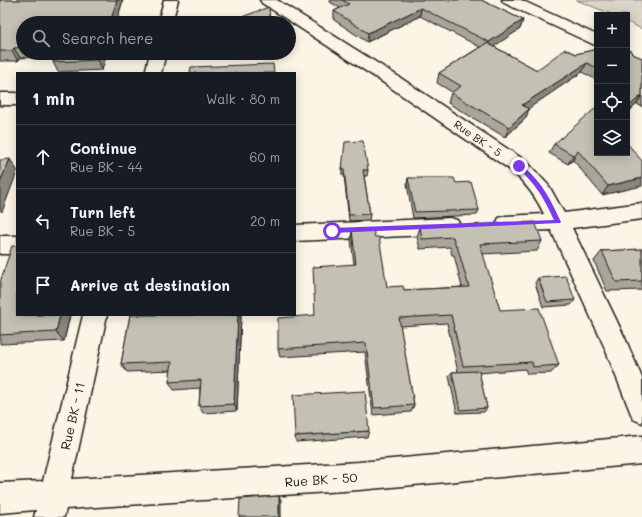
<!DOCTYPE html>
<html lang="en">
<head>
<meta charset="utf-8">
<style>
  body { margin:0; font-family:Mali,sans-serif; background:#242831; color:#f1f3f6 }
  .controls { position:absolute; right:12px; top:12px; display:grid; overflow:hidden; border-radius:0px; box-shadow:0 2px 10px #0003 }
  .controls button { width:36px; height:36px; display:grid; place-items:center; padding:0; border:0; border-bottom:1px solid #363941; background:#171b24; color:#f1f3f6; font:20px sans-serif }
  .stop { position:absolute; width:12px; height:12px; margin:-9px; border:3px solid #7c3aed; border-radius:50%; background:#fff }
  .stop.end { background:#7c3aed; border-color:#fff; box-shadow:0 1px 4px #0008 }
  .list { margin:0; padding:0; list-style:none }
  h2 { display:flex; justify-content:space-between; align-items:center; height:52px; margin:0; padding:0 16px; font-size:17px }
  h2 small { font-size:13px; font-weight:400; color:#9ea1a6 }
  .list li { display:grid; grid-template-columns:26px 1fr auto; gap:12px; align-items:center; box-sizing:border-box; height:64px; padding:0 16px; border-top:1px solid #363941 }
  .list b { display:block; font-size:15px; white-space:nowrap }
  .list p { margin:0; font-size:13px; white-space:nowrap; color:#9ea1a6 }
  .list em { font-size:13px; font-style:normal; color:#9ea1a6 }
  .icon { flex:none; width:22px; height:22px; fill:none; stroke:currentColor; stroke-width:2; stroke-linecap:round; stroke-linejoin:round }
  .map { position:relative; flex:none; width:642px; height:517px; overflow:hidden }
  .search { position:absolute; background:#171b24; box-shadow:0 2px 10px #0003; left:16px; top:16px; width:280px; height:44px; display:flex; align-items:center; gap:10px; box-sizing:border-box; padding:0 14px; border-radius:22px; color:#9ea1a6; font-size:15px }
  .panel { position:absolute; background:#171b24; box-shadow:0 2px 10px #0003; left:16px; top:72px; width:280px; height:244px; border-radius:0px }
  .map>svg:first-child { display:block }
</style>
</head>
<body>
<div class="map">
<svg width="642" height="517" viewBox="0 0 642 517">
  <rect width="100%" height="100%" fill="#fcf5e5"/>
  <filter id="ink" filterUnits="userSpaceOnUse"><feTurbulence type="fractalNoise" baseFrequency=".025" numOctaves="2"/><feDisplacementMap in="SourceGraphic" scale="8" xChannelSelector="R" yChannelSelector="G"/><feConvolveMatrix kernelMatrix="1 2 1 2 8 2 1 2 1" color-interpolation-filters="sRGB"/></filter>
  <g filter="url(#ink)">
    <path fill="#dbd5c8" stroke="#7c7872" d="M576,0H642V29L627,22V15H614Z"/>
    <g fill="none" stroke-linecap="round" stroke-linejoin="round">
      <g stroke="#1c1c1c" stroke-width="3">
        <path id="minor" d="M164,0H178L172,23H158Z
          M260,0H277L393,73L526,161L549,186L564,213L642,203V219L572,228L625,338L642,378V423L633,419L604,346L551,230L506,232L499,230L496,224L499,218L506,216L544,214C536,197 526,184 512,171L381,81L262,3Z
          M502,0H521L597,35V46L504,3Z
          M150,53H166L161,73H145Z
          M0,93H17V105H0Z
          M450,218L457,220L461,226L457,232L450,234L295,241V225Z
          M0,236H17V254H0Z
          M83,315H107L72,479L359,462L642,436V464L359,490L66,509L64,517H34L36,510L0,513V483L43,481Z"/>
      </g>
      <use href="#minor" fill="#fcf5e5" fill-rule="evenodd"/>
    </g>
    <path fill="#a9a59a" stroke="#1c1c1c" d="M0,0H123L116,23H23V53H107L102,70L58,72L53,62L55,56L20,58L18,61H0Z
      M330,0H481L523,20L520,29L493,46L537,70L576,54L597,49V80L582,72L528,108L526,118L505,137L448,103L451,93L452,92L437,83L439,73L480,47L420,16L367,42L334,20V11L340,8L330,2Z
      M239,18L270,23H240Z
      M627,50L632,54L642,58V107L637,104L627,113Z
      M269,53H272L273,57Z
      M554,144L597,153L642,161L602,195L573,160L568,164L549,153Z
      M342,169L368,170L367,176H364L370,214L369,220L349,221L344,175H342Z
      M408,178L456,183L479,210L477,215L413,218L407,184Z
      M420,227L542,241L537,251L482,254L500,310L559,365L551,373L527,374L525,369L479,373L487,408L484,412L457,413L449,376L452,372H458L447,323L400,326L414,405L411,412L373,415L365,352L280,357L278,349L314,315L354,264L351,240L352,230L375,237L387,287L404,290L462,287L454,255H452L450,247L420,249L417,237Z
      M642,249V290L607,291L594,261L602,251Z
      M538,278L575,300L571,305L543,307L535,283Z
      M0,282L17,315H70L64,341L0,344Z
      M130,315H241L237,411L203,413L199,406L200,388L174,390L169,382L171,370L127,372L121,364Z
      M369,431L367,437L296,442L295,436Z"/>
    <path fill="#89867d" stroke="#1c1c1c" d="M117,0H123L116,23H110Z
      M421,8L420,16L367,42L368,33Z
      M523,20L520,29L487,51L489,42Z
      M14,48L20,58L18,61L12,51Z
      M100,53H107L102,70L98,60Z
      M587,63L582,72L519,115L522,105Z
      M642,95L637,104L627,113V108Z
      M529,109L526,118L505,137L509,127Z
      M578,151L573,160L568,164L573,155Z
      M10,159L17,170V172L2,212L0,210V182Z
      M642,178V186L602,195L608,186Z
      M60,315H70L64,341L56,332Z
      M238,315H241L237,411L234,404Z
      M279,496L281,500V517H279Z"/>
    <path fill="#c4c0b3" stroke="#1c1c1c" d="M0,0H117L110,23H23V47L14,48L12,51H0Z
      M342,0H481L523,20L489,42L421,8L368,33L334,11L349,4Z
      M269,7L270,23H245L239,18Z
      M487,43L537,70L565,49L576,54L597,49V68L587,63L522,105L529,109L509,127L451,93L461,86L439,73Z
      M627,50L631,51L632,54L642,58V95L627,108Z
      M57,53H100L98,60L53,62Z
      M273,64L274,73H190L191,67Z
      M597,107V153H627V143L642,161V178L608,186L578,151L573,155L554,144Z
      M363,141L368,170H363L370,214L349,215L344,169H342L345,142Z
      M10,159L0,182V160Z
      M408,178H454L456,183L471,182L479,210L415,212Z
      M535,222L542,241L480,244L500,310L539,308L559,365L533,367L532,362L463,366L451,315L399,318L414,405L374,408L366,343L278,349V318L315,315L313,267L356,264L352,230L373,229L375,237H379L387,287L403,286L404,290L469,287L457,246H456L453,237L422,239L420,227Z
      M12,246H17V315H60L56,332L0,335V282Z
      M642,249V281L616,282L602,251Z
      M566,276L575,300L547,302L538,278Z
      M130,315H238L234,404L199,406L201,380L169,382L172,362L121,364Z
      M479,371L487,408L460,410L452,372Z
      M365,391L369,431L295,436L293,395Z
      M279,496V517H239L240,499Z"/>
  </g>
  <path fill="#7c3aed" d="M517,164H521C542,183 549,196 561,222L560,223L332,233L329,231L332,228L554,220C543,196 536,185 517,167Z"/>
  <g text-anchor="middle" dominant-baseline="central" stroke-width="3" stroke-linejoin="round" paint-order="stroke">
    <g font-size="11" fill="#1c1c1c" stroke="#fcf5e5">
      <text transform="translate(478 138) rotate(34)">Rue BK - 5</text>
    </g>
    <g font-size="13" fill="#1c1c1c" stroke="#fcf5e5">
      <text transform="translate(72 416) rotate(-77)">Rue BK - 11</text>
      <text transform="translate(321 479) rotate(-4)">Rue BK - 50</text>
    </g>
  </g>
</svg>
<div class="controls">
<button>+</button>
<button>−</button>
<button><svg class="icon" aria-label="locate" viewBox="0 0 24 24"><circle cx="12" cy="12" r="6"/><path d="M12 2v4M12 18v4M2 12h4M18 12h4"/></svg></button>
<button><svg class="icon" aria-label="layers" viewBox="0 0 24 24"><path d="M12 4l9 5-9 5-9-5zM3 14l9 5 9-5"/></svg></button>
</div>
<div class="stop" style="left:332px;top:231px"></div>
<div class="stop end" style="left:519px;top:166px"></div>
<div class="search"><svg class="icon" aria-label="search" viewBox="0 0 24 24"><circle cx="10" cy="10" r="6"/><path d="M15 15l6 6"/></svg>Search here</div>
<section class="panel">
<h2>1 min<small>Walk · 80 m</small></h2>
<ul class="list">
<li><svg class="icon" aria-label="ahead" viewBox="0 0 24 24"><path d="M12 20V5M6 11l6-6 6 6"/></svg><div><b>Continue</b><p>Rue BK - 44</p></div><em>60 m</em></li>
<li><svg class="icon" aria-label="left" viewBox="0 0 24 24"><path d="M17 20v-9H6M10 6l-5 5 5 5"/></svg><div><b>Turn left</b><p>Rue BK - 5</p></div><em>20 m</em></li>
<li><svg class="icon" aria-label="arrive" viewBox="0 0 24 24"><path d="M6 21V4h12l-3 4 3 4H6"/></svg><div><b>Arrive at destination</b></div></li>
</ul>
</section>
</div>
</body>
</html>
